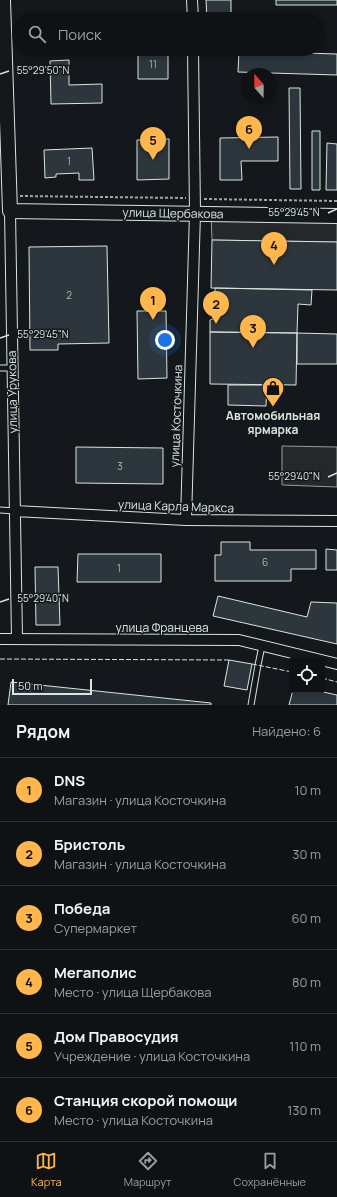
<!DOCTYPE html>
<html lang="ru">
<head>
<meta charset="utf-8">
<style>
  body { margin:0; font-family:Manrope,sans-serif; background:#1d2022; color:#f1f3f6 }
  .controls { position:absolute; right:12px; bottom:12px; display:grid; overflow:hidden; border-radius:4px; box-shadow:0 2px 6px #0003 }
  .controls button { width:36px; height:36px; display:grid; place-items:center; padding:0; border:0; border-bottom:1px solid #2f3234; background:#0f1215; color:#f1f3f6; font:20px sans-serif }
  .compass { position:absolute; left:241px; top:68px; width:36px; height:36px; border-radius:50%; background:#0f1215; box-shadow:0 2px 6px #0003; rotate:339deg }
  .scale { position:absolute; left:12px; bottom:10px; width:80px; box-sizing:border-box; padding-left:4px; border:2px solid #d8e6dc; border-top:0; font-size:11px; line-height:14px; white-space:nowrap; color:#d8e6dc; -webkit-text-stroke:3px #14181c; paint-order:stroke }
  .you { position:absolute; left:165px; top:340px; width:14px; height:14px; margin:-10px; border:3px solid #fff; border-radius:50%; background:#1a73e8; box-shadow:0 0 0 6px #1a73e833 }
  .badge { display:grid; place-items:center; width:26px; height:26px; border-radius:50%; background:#ffb74d; color:#111; font-size:13px; font-weight:700 }
  .pin { position:absolute; translate:-50% -33px; filter:drop-shadow(0 1px 2px #0008) }
  .pin::after { content:''; position:absolute; top:21px; width:14px; height:12px; background:inherit; clip-path:polygon(0 0,100% 0,50% 100%) }
  .list { margin:0; padding:0; list-style:none }
  h2 { display:flex; justify-content:space-between; align-items:center; height:52px; margin:0; padding:0 16px; font-size:17px }
  h2 small { font-size:13px; font-weight:400; color:#9b9ea0 }
  .list li { display:grid; grid-template-columns:26px 1fr auto; gap:12px; align-items:center; box-sizing:border-box; height:64px; padding:0 16px; border-top:1px solid #2f3234 }
  .list b { display:block; font-size:15px; white-space:nowrap }
  .list p { margin:0; font-size:13px; white-space:nowrap; color:#9b9ea0 }
  .list em { font-size:13px; font-style:normal; color:#9b9ea0 }
  .icon { flex:none; width:22px; height:22px; fill:none; stroke:currentColor; stroke-width:2; stroke-linecap:round; stroke-linejoin:round }
  .map { position:relative; flex:none; width:337px; height:705px; overflow:hidden }
  .search { position:absolute; background:#0f1215; box-shadow:0 2px 6px #0003; left:12px; right:12px; top:12px; height:44px; display:flex; align-items:center; gap:10px; box-sizing:border-box; padding:0 14px; border-radius:22px; color:#9b9ea0; font-size:15px }
  .sheet { height:436px; background:#0f1215 }
  nav { display:flex; justify-content:space-around; align-items:center; box-sizing:border-box; height:56px; border-top:1px solid #2f3234; background:#0f1215; font-size:11px; color:#9b9ea0 }
  nav a { display:grid; justify-items:center; gap:2px }
  nav .on { color:#ffb74d }
  .map>svg:first-child { display:block }
</style>
</head>
<body>
<div class="map">
<svg width="337" height="705" viewBox="0 0 337 705">
  <rect width="100%" height="100%" fill="#14181c"/>
  <path fill="#24282b" stroke="#939e99" d="M211,213L337,216V242L212,240Z
    M282,446L337,447V487L282,485Z"/>
  <path fill="#2c363c" stroke="#d8e6dc" d="M206,0H231V19H207Z
    M276,0H337V5H276Z
    M138,49H168V79H138Z
    M239,51L337,54V75L238,72Z
    M69,60V85L102,84V103L51,104L50,61Z
    M289,88H300L301,189H290Z
    M312,131H320V190H312Z
    M278,137V161H241L242,180H220V138Z
    M169,139V179L137,180V140Z
    M327,143L337,144V190H326Z
    M92,148L94,180H79V173L56,174V177L45,178L44,150Z
    M212,240L337,242V290L211,288Z
    M107,246L109,343L58,344V350H30L29,247Z
    M215,288L312,290L311,305L298,304L297,333L210,332V320L215,318Z
    M137,311H166L167,378L138,379Z
    M210,332L297,333L296,385L210,384Z
    M297,333L337,334V364H297Z
    M228,385H267L266,406L228,405Z
    M76,447L163,448V484L76,483Z
    M221,542H250V550H316V569H291V581H215V555H221Z
    M326,549L337,550V570H326Z
    M78,554H161V582H77Z
    M35,567H58L60,625H36Z
    M218,596L307,617L311,602L337,603V644L213,616Z
    M229,660L252,664L247,690L224,686Z
    M11,682L211,703V705H8Z
    M293,690H314L337,695V705H289Z"/>
  <g fill="none" stroke-linecap="round" stroke-linejoin="round">
    <g stroke="#d8e6dc" stroke-width="7">
      <path id="lane" d="M0,368H12
        M0,510L15,511
        M251,705L258,665L262,646"/>
    </g>
    <g stroke="#d8e6dc" stroke-width="12">
      <path id="street" d="M192,0L193,19
        M10,211L17,639
        M15,511L186,520L337,521
        M186,520L195,213L193,49
        M0,639L239,640L337,664"/>
    </g>
    <g stroke="#d8e6dc" stroke-width="16">
      <path id="secondary" d="M3,0L10,211L337,216"/>
    </g>
    <path stroke="#9da8a2" stroke-width="2" stroke-dasharray="3 2" stroke-linecap="butt" d="M20,196L186,198
      M204,199L337,201"/>
    <use href="#lane" stroke="#14181c" stroke-width="5"/>
    <use href="#street" stroke="#14181c" stroke-width="10"/>
    <use href="#secondary" stroke="#14181c" stroke-width="14"/>
    <path stroke="#d8e6dc" stroke-width="1" stroke-dasharray="5 2" stroke-linecap="butt" d="M0,659L229,660
      M252,664L292,672
      M322,678L337,682"/>
  </g>
  <path fill="none" stroke="#d8e6dc" stroke-width="1.5" d="M0,74L9,71M328,213L337,209M0,338L9,335M328,477L337,473M0,602L9,599"/>
  <defs>
    <g id="shop-pin" transform="scale(1.15)"><path d="M0 17L-7.5 6A9.5 9.5 0 1 1 7.5 6Z" fill="#ffb74d" stroke="#14181c"/><path d="M-5-2.5h2.3a2.7 3.5 0 0 1 5.4 0H5L5.5 6h-11ZM-1.5-2.5h3a1.5 2.3 0 0 0-3 0Z" fill="#111"/></g>
  </defs>
  <g fill-rule="evenodd">
    <use href="#shop-pin" x="273" y="388"/>
  </g>
  <g text-anchor="middle" dominant-baseline="central" stroke-width="3" stroke-linejoin="round" paint-order="stroke">
    <g font-size="10" fill="#adbab4">
      <text x="153" y="64">11</text>
      <text x="69" y="161">1</text>
      <text x="69" y="295">2</text>
      <text x="120" y="466">3</text>
      <text x="265" y="562">6</text>
      <text x="119" y="568">1</text>
    </g>
    <g font-size="12" fill="#d8e6dc" stroke="#14181c">
      <text transform="translate(173 213) rotate(1)">улица Щербакова</text>
      <text transform="translate(12 392) rotate(-91)">улица Урукова</text>
      <text transform="translate(176 416) rotate(-88)">улица Косточкина</text>
      <text transform="translate(176 506) rotate(2)">улица Карла Маркса</text>
      <text x="162" y="627">улица Францева</text>
    </g>
    <g font-size="12" font-weight="bold" fill="#d8e6dc" stroke="#14181c">
      <text x="273" y="415">Автомобильная<tspan x="273" dy="14">ярмарка</tspan></text>
    </g>
  </g>
  <g font-size="10" text-anchor="middle" fill="#d8e6dc" stroke="#14181c" stroke-width="3" stroke-linejoin="round" paint-order="stroke">
    <text x="43" y="74">55°29'50"N</text>
    <text x="294" y="216">55°29'45"N</text>
    <text x="43" y="338">55°29'45"N</text>
    <text x="294" y="480">55°29'40"N</text>
    <text x="43" y="602">55°29'40"N</text>
  </g>
</svg>
<div class="controls">
<button><svg class="icon" aria-label="locate" viewBox="0 0 24 24"><circle cx="12" cy="12" r="6"/><path d="M12 2v4M12 18v4M2 12h4M18 12h4"/></svg></button>
</div>
<svg class="compass" viewBox="-18 -18 36 36"><path d="M0-13l5 13h-10z" fill="#e53935"/><path d="M0 13l5-13h-10z" fill="#9b9ea0"/></svg>
<div class="scale">50 m</div>
<div class="you"></div>
<div class="pin badge" style="left:153px;top:320px">1</div>
<div class="pin badge" style="left:216px;top:324px">2</div>
<div class="pin badge" style="left:253px;top:348px">3</div>
<div class="pin badge" style="left:274px;top:265px">4</div>
<div class="pin badge" style="left:153px;top:160px">5</div>
<div class="pin badge" style="left:249px;top:149px">6</div>
<div class="search"><svg class="icon" aria-label="search" viewBox="0 0 24 24"><circle cx="10" cy="10" r="6"/><path d="M15 15l6 6"/></svg>Поиск</div>
</div>
<section class="sheet">
<h2>Рядом<small>Найдено: 6</small></h2>
<ul class="list">
<li><span class="badge">1</span><div><b>DNS</b><p>Магазин · улица Косточкина</p></div><em>10 m</em></li>
<li><span class="badge">2</span><div><b>Бристоль</b><p>Магазин · улица Косточкина</p></div><em>30 m</em></li>
<li><span class="badge">3</span><div><b>Победа</b><p>Супермаркет</p></div><em>60 m</em></li>
<li><span class="badge">4</span><div><b>Мегаполис</b><p>Место · улица Щербакова</p></div><em>80 m</em></li>
<li><span class="badge">5</span><div><b>Дом Правосудия</b><p>Учреждение · улица Косточкина</p></div><em>110 m</em></li>
<li><span class="badge">6</span><div><b>Станция скорой помощи</b><p>Место · улица Косточкина</p></div><em>130 m</em></li>
</ul>
</section>
<nav>
<a class="on"><svg class="icon" aria-label="map" viewBox="0 0 24 24"><path d="M3 6l6-2 6 2 6-2v14l-6 2-6-2-6 2zM9 4v14M15 6v14"/></svg>Карта</a>
<a><svg class="icon" aria-label="directions" viewBox="0 0 24 24"><path d="M12 3l9 9-9 9-9-9zM9 14v-3h6M13 9l2 2-2 2"/></svg>Маршрут</a>
<a><svg class="icon" aria-label="saved" viewBox="0 0 24 24"><path d="M7 4h10v16l-5-4-5 4z"/></svg>Сохранённые</a>
</nav>
</body>
</html>
